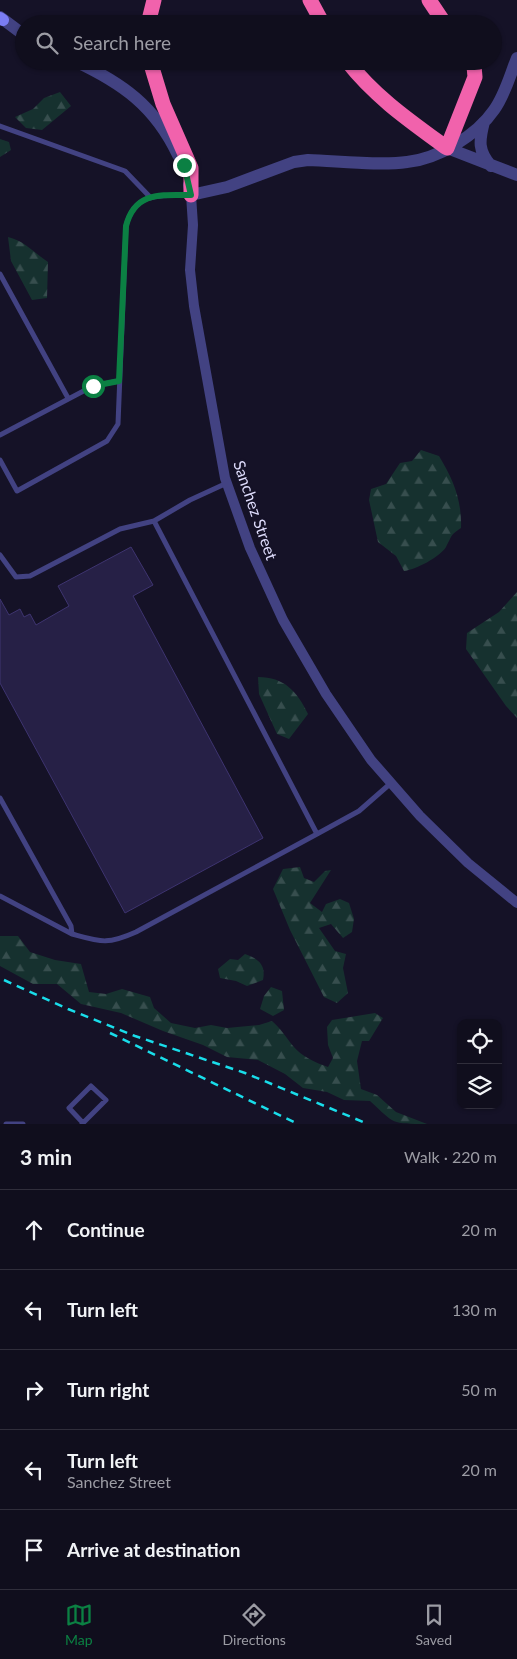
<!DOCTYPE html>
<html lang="en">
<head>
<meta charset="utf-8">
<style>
  body { margin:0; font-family:Lato,sans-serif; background:#191726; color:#f1f3f6 }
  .controls { position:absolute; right:15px; bottom:15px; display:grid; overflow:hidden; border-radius:10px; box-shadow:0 1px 4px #0004 }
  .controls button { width:45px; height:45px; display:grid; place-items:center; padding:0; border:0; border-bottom:1px solid #302e3b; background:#100e1d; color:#f1f3f6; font:25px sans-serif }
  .stop { position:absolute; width:15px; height:15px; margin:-11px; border:4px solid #0b8043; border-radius:50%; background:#fff }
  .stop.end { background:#0b8043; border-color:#fff; box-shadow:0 1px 5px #0008 }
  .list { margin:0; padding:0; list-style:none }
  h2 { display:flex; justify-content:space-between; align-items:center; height:65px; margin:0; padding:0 20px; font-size:21px }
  h2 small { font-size:16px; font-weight:400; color:#9c9ca4 }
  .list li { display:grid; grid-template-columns:32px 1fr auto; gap:15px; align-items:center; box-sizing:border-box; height:80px; padding:0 20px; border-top:1px solid #302e3b }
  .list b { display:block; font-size:19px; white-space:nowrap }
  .list p { margin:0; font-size:16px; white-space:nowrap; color:#9c9ca4 }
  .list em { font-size:16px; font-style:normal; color:#9c9ca4 }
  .icon { flex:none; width:28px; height:28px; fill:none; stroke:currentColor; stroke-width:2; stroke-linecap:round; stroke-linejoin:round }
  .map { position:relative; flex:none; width:517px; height:1124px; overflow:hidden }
  .search { position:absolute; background:#100e1d; box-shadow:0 1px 4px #0004; left:15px; right:15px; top:15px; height:55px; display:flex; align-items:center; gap:12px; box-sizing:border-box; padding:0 18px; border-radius:28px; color:#9c9ca4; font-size:19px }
  .sheet { height:465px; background:#100e1d }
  nav { display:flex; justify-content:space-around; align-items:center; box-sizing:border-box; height:70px; border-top:1px solid #302e3b; background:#100e1d; font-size:14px; color:#9c9ca4 }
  nav a { display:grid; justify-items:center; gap:2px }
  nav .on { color:#0b8043 }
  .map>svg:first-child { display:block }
</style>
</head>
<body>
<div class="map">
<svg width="517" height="1124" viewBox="0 0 517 1124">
  <defs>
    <pattern id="forest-firs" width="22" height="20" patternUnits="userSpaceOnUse" patternTransform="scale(1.25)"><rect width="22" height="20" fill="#16312f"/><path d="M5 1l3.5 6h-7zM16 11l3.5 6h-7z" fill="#374e4e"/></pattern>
  </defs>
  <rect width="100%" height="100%" fill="#151227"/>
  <path fill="url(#forest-firs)" d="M60,92L71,106L42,130L26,128L15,117L33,109L44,98Z
    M0,139L9,142L11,150L0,157Z
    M8,237C25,241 34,253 48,262L47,298L32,300L11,261Z
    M421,450L439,456C453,479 462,500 461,528C450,535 452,536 446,547C440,557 415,570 404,571L396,556L378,542L369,500L371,489L386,484L400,463L412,461Z
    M517,592V718L506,706L466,649L467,633L499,612Z
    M258,677C284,677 297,691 308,714L289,739L277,734L259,694Z
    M300,867L304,878L314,882L325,871L331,870L310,903L322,912L326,904L340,899L349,903L354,919L352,932L343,938L331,924L319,928L335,951L346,954L343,968L348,993L337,1003L324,997L290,930L273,889L283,869Z
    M0,936H18L30,952L55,960L81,964L89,992L106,994L122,989L150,997L154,1008L171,1023L195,1028L211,1025L227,1028L259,1025L272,1021C281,1029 286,1037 293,1046C301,1056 316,1063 328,1067L333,1058L328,1045L327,1027L332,1020L375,1013L383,1018L369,1041H362L357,1061L361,1089L377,1095L396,1112L427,1124C391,1124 395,1124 370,1101L344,1100L327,1092L303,1088L285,1074L258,1060L227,1057L203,1045L163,1031L121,1013L81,1004L57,984H33L0,966Z
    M245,954C259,959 266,965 263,980L247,986L236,981L220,978L218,969L230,959L238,960Z
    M271,987L282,991L284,1010L273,1016L260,1009L264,996Z"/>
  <path fill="#262046" stroke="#3e3470" d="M131,547L153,585L133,596L263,838L125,913L0,683V599L9,615L20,609L24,617L30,614L36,625L69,606L58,586Z"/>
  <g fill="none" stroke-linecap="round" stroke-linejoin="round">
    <path stroke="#424282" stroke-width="5" d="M0,126L125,171L150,197
      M0,274L68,398
      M0,435L93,386L119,381
      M0,460L17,491L107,441L118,424L126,226C135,191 160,196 190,195
      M227,483L190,500L154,521L317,834L359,811L391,783
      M0,555L16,577L30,576L120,529L154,521
      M0,798L71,926L72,934C101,942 107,945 136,932L317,834
      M0,896L72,934
      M6,1124H23
      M82,1124L106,1100L91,1086L69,1108L83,1123V1124"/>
    <path stroke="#424282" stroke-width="10" d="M191,195L193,225L190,270L194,306L225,478L250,548L283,620L326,694L371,760L420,816L468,863L517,903"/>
    <path stroke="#424282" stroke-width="12" d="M0,17L24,35
      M75,61C122,83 155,106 178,155
      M484,122C479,141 478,151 491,166
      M447,148L517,175
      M189,185L191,195L227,187L294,162L308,160C338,161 379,166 407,162C438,159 477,135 494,110C505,95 510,75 517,58"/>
    <path stroke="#7b7df3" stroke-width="12" d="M0,18L3,20"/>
    <path stroke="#f162ac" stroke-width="15" d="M310,0L323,24
      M429,0L445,24
      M148,24L154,0
      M150,61L163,104L191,168V195
      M347,61C375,97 410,121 447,148L475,77L474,66L471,61"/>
    <path stroke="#19ddea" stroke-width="2.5" stroke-dasharray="8 6" stroke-linecap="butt" d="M4,980L68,1009L135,1036L245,1073L368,1124
      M110,1033L298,1124"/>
  </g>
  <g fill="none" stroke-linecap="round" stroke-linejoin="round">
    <path stroke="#0b8043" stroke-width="6" d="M93,386L119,381L126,226C135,191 161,195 191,195L184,165"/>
  </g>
  <g text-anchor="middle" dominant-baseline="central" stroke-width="4.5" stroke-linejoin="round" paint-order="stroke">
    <g font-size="16" fill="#dedcfc" stroke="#151227">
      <text transform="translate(256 510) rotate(71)">Sanchez Street</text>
    </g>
  </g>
</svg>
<div class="controls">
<button><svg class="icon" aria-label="locate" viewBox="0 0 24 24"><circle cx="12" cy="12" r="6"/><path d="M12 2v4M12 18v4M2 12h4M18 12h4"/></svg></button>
<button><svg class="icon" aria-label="layers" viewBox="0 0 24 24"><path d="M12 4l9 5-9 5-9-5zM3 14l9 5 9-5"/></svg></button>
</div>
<div class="stop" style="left:93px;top:386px"></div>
<div class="stop end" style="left:184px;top:165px"></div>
<div class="search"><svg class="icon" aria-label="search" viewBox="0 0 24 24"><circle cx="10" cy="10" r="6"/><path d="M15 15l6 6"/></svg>Search here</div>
</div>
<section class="sheet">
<h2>3 min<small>Walk · 220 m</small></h2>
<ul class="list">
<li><svg class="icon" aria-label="ahead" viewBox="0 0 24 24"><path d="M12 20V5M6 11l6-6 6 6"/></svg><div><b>Continue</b></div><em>20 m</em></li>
<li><svg class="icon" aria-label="left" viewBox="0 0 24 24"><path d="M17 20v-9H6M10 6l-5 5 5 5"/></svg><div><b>Turn left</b></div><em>130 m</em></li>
<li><svg class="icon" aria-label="right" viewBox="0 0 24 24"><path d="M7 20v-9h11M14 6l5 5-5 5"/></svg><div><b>Turn right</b></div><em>50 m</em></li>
<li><svg class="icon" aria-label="left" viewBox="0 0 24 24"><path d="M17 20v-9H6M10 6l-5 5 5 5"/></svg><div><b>Turn left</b><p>Sanchez Street</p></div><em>20 m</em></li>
<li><svg class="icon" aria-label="arrive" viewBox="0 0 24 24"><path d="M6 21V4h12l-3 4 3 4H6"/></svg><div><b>Arrive at destination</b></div></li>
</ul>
</section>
<nav>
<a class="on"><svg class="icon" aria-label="map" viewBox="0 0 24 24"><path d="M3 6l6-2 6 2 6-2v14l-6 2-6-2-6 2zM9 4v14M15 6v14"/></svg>Map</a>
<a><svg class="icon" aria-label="directions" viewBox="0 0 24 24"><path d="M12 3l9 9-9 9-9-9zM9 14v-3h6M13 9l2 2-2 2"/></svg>Directions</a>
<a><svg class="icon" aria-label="saved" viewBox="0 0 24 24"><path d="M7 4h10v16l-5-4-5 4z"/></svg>Saved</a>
</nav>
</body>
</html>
